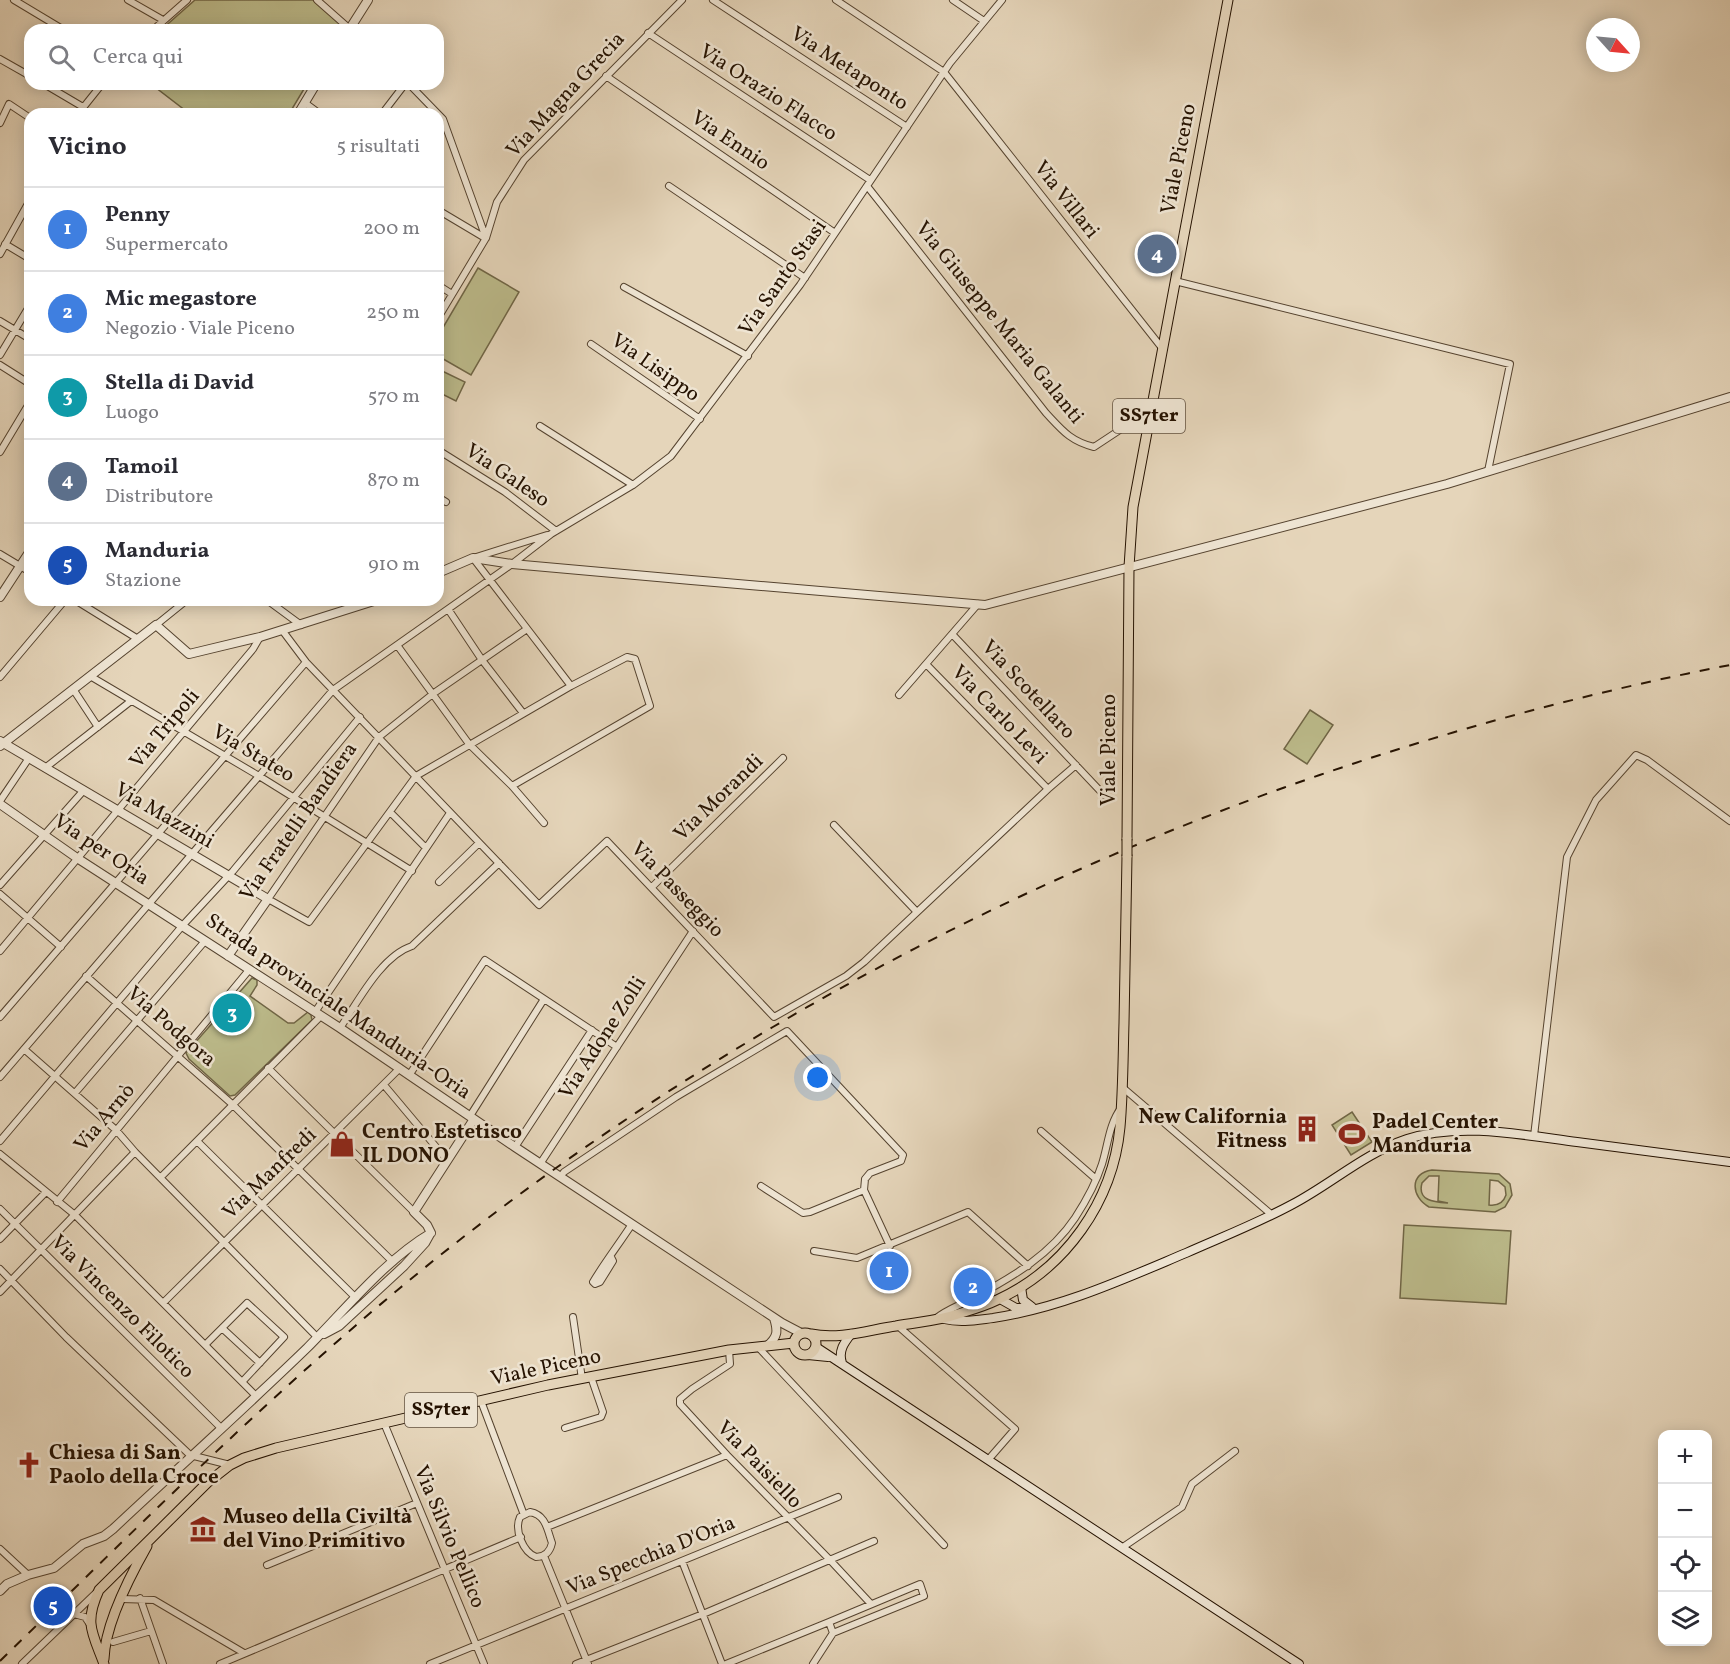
<!DOCTYPE html>
<html lang="it">
<head>
<meta charset="utf-8">
<style>
  body { margin:0; font-family:Vollkorn,serif; background:#f2f2f3; color:#2b2b33 }
  .controls { position:absolute; right:18px; bottom:18px; display:grid; overflow:hidden; border-radius:12px; box-shadow:0 3px 15px #0003 }
  .controls button { width:54px; height:54px; display:grid; place-items:center; padding:0; border:0; border-bottom:2px solid #e1e1e2; background:#fff; color:#2b2b33; font:30px sans-serif }
  .compass { position:absolute; left:1586px; top:18px; width:54px; height:54px; border-radius:50%; background:#fff; box-shadow:0 3px 15px #0003; rotate:117deg }
  .you { position:absolute; left:818px; top:1078px; width:21px; height:21px; margin:-15px; border:4px solid #fff; border-radius:50%; background:#1a73e8; box-shadow:0 0 0 9px #1a73e833 }
  .badge { display:grid; place-items:center; width:39px; height:39px; border-radius:50%; background:#db2777; color:#fff; font-size:20px; font-weight:700 }
  .pin { position:absolute; translate:-50% -50%; border:3px solid #fff; box-shadow:0 2px 6px #0006 }
  .list { margin:0; padding:0; list-style:none }
  h2 { display:flex; justify-content:space-between; align-items:center; height:78px; margin:0; padding:0 24px; font-size:26px }
  h2 small { font-size:20px; font-weight:400; color:#7c7c81 }
  .list li { display:grid; grid-template-columns:39px 1fr auto; gap:18px; align-items:center; box-sizing:border-box; height:84px; padding:0 24px; border-top:2px solid #e1e1e2 }
  .list b { display:block; font-size:22px; white-space:nowrap }
  .list p { margin:0; font-size:20px; white-space:nowrap; color:#7c7c81 }
  .list em { font-size:20px; font-style:normal; color:#7c7c81 }
  .icon { flex:none; width:33px; height:33px; fill:none; stroke:currentColor; stroke-width:2; stroke-linecap:round; stroke-linejoin:round }
  .map { position:relative; flex:none; width:1730px; height:1664px; overflow:hidden }
  .search { position:absolute; background:#fff; box-shadow:0 3px 15px #0003; left:24px; top:24px; width:420px; height:66px; display:flex; align-items:center; gap:15px; box-sizing:border-box; padding:0 21px; border-radius:18px; color:#7c7c81; font-size:22px }
  .panel { position:absolute; background:#fff; box-shadow:0 3px 15px #0003; left:24px; top:108px; width:420px; height:498px; border-radius:18px }
  .map>svg:first-child { display:block }
</style>
</head>
<body>
<div class="map">
<svg width="1730" height="1664" viewBox="0 0 1730 1664">
  <rect width="100%" height="100%" fill="#e5d5ba"/>
  <filter id="stains"><feTurbulence type="fractalNoise" baseFrequency=".00333" numOctaves="4"/><feColorMatrix values="0 0 0 0 .2 0 0 0 0 .09 0 0 0 0 .02 0 0 0 .5 -.17"/></filter>
  <radialGradient id="worn" r=".72"><stop offset=".6" stop-color="#630" stop-opacity="0"/><stop offset="1" stop-color="#630" stop-opacity=".3"/></radialGradient>
  <path fill="#bcbb8b" stroke="#706646" stroke-width="1.5" fill-rule="evenodd" d="M195,0H314L342,25L339,30H161Z
    M151,84H307L289,114H190Z
    M478,268L519,292L471,375L438,356V336Z
    M438,369L465,382L456,401L438,392Z
    M1310,710L1333,725L1307,764L1284,749Z
    M252,978L257,980V985L250,996L288,1023H294L308,1012L311,1015L312,1020L235,1095L230,1096L189,1059L186,1053Z
    M1352,1112L1372,1142L1351,1155L1332,1125Z
    M1432,1170L1499,1174L1510,1184L1512,1195L1505,1207L1495,1212L1429,1207C1411,1197 1409,1173 1432,1170ZM1429,1176H1439L1438,1201L1448,1203C1434,1202 1417,1201 1422,1183ZM1490,1180L1498,1181L1505,1187L1506,1195C1503,1204 1497,1206 1489,1205Z
    M1404,1225L1511,1231L1506,1304L1400,1298Z"/>
  <g fill="none" stroke-linecap="round" stroke-linejoin="round">
    <g stroke="#55432f" stroke-width="8">
      <path id="minor" d="M14,0L64,30
        M128,0L163,20
        M317,0L351,30
        M713,0L907,127
        M836,0L944,72L1162,348
        M953,0L984,21
        M153,30L187,0
        M648,33L870,180
        M0,59L30,76
        M606,76L835,233
        M44,84L83,107
        M409,84L443,119L486,238
        M305,103L320,114
        M78,114L102,84
        M382,114L405,84
        M0,123L9,104L30,118
        M669,186L805,278
        M867,186L1046,413C1062,430 1070,441 1094,447L1150,410
        M438,210L485,238
        M5,244L30,259
        M0,254L30,200
        M1175,281L1510,364L1488,471
        M438,285L452,294
        M624,287L748,356
        M438,318L486,238L497,202L524,160L682,0
        M0,321L30,339
        M591,344L700,419
        M0,355L30,305
        M0,365L30,384
        M540,426L633,485
        M438,450L505,492L556,531
        M0,452L30,402
        M438,497L446,502
        M547,535L473,558L571,686
        M0,554L30,572
        M75,600L138,639
        M267,600L301,625
        M448,609L482,660L523,713
        M156,625L187,600
        M282,630L306,662L539,905L607,841L774,1017L846,976L864,962L1048,789L1076,765
        M952,634L1104,795
        M397,645L469,744L512,786L544,823
        M926,664L1048,789
        M90,676L259,776L412,871
        M0,677L65,600
        M73,689L98,727
        M899,695L978,604
        M45,768L131,701
        M512,786L650,706L635,659L627,657L571,686L416,776L309,922L268,899L379,737L434,693L527,629
        M0,801L29,758
        M390,812L426,848
        M834,825L916,911
        M439,882L479,843
        M0,885L84,790
        M652,887L783,758
        M0,894L61,947
        M0,951L253,649L260,637
        M86,976L232,1104L393,1262
        M315,1012L450,813
        M0,1017L306,662
        M340,1028C358,1002 381,956 412,946L499,863
        M24,1049L116,1130L135,1152L317,1337
        M268,1068L414,1212
        M410,1074L485,960L617,1047
        M0,1077L333,690L512,564L551,534L633,485L671,456L800,285L950,63L1002,0
        M384,1085L447,1160
        M1122,1087L1272,1215
        M75,1093L205,941
        M470,1116L544,999
        M1041,1131L1096,1179
        M1534,1136L1567,857L1596,800L1636,755L1647,760L1730,821
        M0,1141L183,925L233,871L360,717
        M197,1141L356,1298
        M515,1147L592,1030
        M0,1154L75,1215L255,1395
        M540,1164L693,931
        M161,1177L321,1016
        M560,1177L564,1172L676,1097L787,1031L903,1155L901,1161L870,1173L865,1179L864,1190L890,1246
        M761,1186L803,1213L810,1212L864,1190
        M57,1202L249,970
        M0,1209L221,1428
        M0,1239L45,1193
        M814,1251L857,1258L968,1212L1028,1266
        M611,1257L613,1261L600,1282L595,1284L593,1282C605,1262 619,1244 632,1224
        M0,1269L66,1337L190,1455L230,1465
        M0,1292L135,1152
        M163,1303L400,1068
        M573,1317L582,1379
        M935,1319C947,1309 961,1305 975,1297C1013,1277 1051,1254 1075,1218C1086,1201 1096,1183 1102,1164C1108,1145 1109,1124 1121,1108
        M898,1326L1015,1429L988,1460
        M222,1328L260,1363
        M205,1345L247,1303L284,1337L242,1382
        M758,1347L944,1545
        M729,1350L730,1364L692,1389L680,1399V1404L727,1455L830,1560L871,1604
        M481,1401L524,1515
        M384,1423L484,1664
        M565,1428L601,1417L603,1412L591,1377
        M530,1512C546,1515 547,1529 552,1543C550,1552 545,1557 536,1557C523,1552 514,1530 520,1517Z
        M547,1527L727,1455
        M1123,1547L1182,1507L1192,1484L1235,1451
        M0,1549L28,1575
        M544,1556L588,1664
        M682,1561L722,1664
        M267,1565L417,1503
        M140,1598L163,1664
        M122,1599L154,1600L244,1653
        M74,1614L85,1617L89,1623
        M113,1642L151,1631
        M22,1664L97,1592
        M220,1664L521,1537
        M430,1664L838,1497
        M576,1664L703,1614L874,1541
        M726,1664L829,1622
        M813,1664L833,1633L924,1596L920,1584L829,1622L833,1633"/>
    </g>
    <g stroke="#55432f" stroke-width="10">
      <path id="tertiary" d="M349,30L368,0
        M298,114L316,84
        M438,573L473,558L512,564L691,580L985,605L1447,484L1730,397
        M0,597L30,551
        M0,741L268,899L228,956
        M0,746L156,625L189,654L260,637L377,600
        M0,804L77,858L340,1028L515,1147L782,1323L801,1333
        M431,1233L427,1225L414,1212L474,1119
        M324,1334L339,1326L404,1266L425,1243L430,1234
        M767,1346C778,1337 778,1331 774,1318
        M0,1591L7,1584L28,1575L54,1568L83,1544L104,1536L113,1529C177,1469 243,1410 307,1348C344,1311 385,1260 431,1233"/>
    </g>
    <g stroke="#251201" stroke-width="10">
      <path id="secondary" d="M1021,1287L1023,1300L1032,1307
        M1000,1299L1016,1308H1027
        M944,1319C961,1323 976,1320 993,1318C1061,1308 1124,1279 1186,1253C1222,1237 1258,1223 1293,1204C1331,1184 1365,1153 1407,1139C1460,1122 1523,1135 1577,1142C1628,1149 1679,1155 1730,1162
        M816,1347L1299,1664
        M808,1355L828,1357
        M842,1363C838,1351 844,1343 851,1334"/>
    </g>
    <g stroke="#251201" stroke-width="11">
      <path id="primary" d="M1127,839L1129,567L1133,507L1228,0
        M794 1344a11 11 0 1 1 22 0a11 11 0 1 1-22 0Z
        M811,1334C839,1340 869,1330 896,1326C917,1322 938,1321 958,1314C971,1310 985,1306 997,1300C1065,1269 1113,1202 1120,1127C1123,1093 1123,1058 1124,1023C1125,967 1126,911 1127,856
        M104,1659C105,1625 130,1576 147,1546
        M104,1664C92,1632 84,1623 99,1590L207,1483L230,1465L244,1458L276,1448L548,1385L729,1350L794,1343"/>
    </g>
    <use href="#minor" stroke="#eee4d2" stroke-width="6"/>
    <use href="#tertiary" stroke="#eee4d2" stroke-width="8"/>
    <use href="#secondary" stroke="#eee4d2" stroke-width="8"/>
    <use href="#primary" stroke="#e5d5ba" stroke-width="9"/>
    <path stroke="#251201" stroke-width="2" stroke-dasharray="10 10" stroke-linecap="butt" d="M0,1661C144,1521 286,1378 443,1253C817,957 1262,756 1730,665"/>
    <g stroke="#251201" stroke-width="11" stroke-linecap="butt">
      <path id="primary-bridge" d="M1127,839V856"/>
    </g>
    <use href="#primary-bridge" stroke="#e5d5ba" stroke-width="9"/>
  </g>
  <defs>
    <g id="building-bare" transform="scale(2.07)"><path d="M-4-6H4V6H1V3H-1V6H-4ZM-2.5-4.3h1.7v1.8h-1.7ZM.8-4.3h1.7v1.8H.8ZM-2.5-1h1.7V.8h-1.7ZM.8-1h1.7V.8H.8Z" fill="#8f2418" stroke="#eee4d2" stroke-width="2.5" paint-order="stroke"/></g>
    <g id="stadium-bare" transform="scale(2.07)"><path d="M0-5a6.5 5 0 1 0 0 10a6.5 5 0 1 0 0-10ZM-3.5-1.8h7v3.6h-7Z" fill="#8f2418" stroke="#eee4d2" stroke-width="2.5" paint-order="stroke"/></g>
    <g id="shop-bare" transform="scale(2.07)"><path d="M-5-2.5h2.3a2.7 3.5 0 0 1 5.4 0H5L5.5 6h-11ZM-1.5-2.5h3a1.5 2.3 0 0 0-3 0Z" fill="#8f2418" stroke="#eee4d2" stroke-width="2.5" paint-order="stroke"/></g>
    <g id="church-bare" transform="scale(2.07)"><path d="M-1.2-6h2.4v3.5h3.3v2.4h-3.3V6h-2.4V-.1h-3.3v-2.4h3.3Z" fill="#8f2418" stroke="#eee4d2" stroke-width="2.5" paint-order="stroke"/></g>
    <g id="museum-bare" transform="scale(2.07)"><path d="M0-6L6-3V-2H-6V-3ZM-5-1h2V3h-2ZM-1-1h2V3h-2ZM3-1h2V3H3ZM-6 4H6V6H-6Z" fill="#8f2418" stroke="#eee4d2" stroke-width="2.5" paint-order="stroke"/></g>
  </defs>
  <g fill-rule="evenodd">
    <use href="#building-bare" x="1307" y="1129"/>
    <use href="#stadium-bare" x="1352" y="1134"/>
    <use href="#shop-bare" x="342" y="1144"/>
    <use href="#church-bare" x="29" y="1465"/>
    <use href="#museum-bare" x="203" y="1529"/>
  </g>
  <g text-anchor="middle" dominant-baseline="central" stroke-width="5" stroke-linejoin="round" paint-order="stroke">
    <g fill="#eee4d2" stroke="#615140" stroke-width="1.5">
      <rect x="1113" y="399" width="72" height="34" rx="4.5"/>
      <rect x="405" y="1393" width="72" height="34" rx="4.5"/>
    </g>
    <g font-size="20" font-weight="bold" fill="#251201">
      <text x="1149" y="416">SS7ter</text>
      <text x="441" y="1410">SS7ter</text>
    </g>
    <g font-size="21" fill="#251201" stroke="#eee4d2">
      <text transform="translate(849 69) rotate(33)">Via Metaponto</text>
      <text transform="translate(768 93) rotate(33)">Via Orazio Flacco</text>
      <text transform="translate(566 95) rotate(-47)">Via Magna Grecia</text>
      <text transform="translate(730 141) rotate(34)">Via Ennio</text>
      <text transform="translate(1179 159) rotate(-79)">Viale Piceno</text>
      <text transform="translate(1066 200) rotate(52)">Via Villari</text>
      <text transform="translate(783 278) rotate(-55)">Via Santo Stasi</text>
      <text transform="translate(999 323) rotate(51)">Via Giuseppe Maria Galanti</text>
      <text transform="translate(655 368) rotate(35)">Via Lisippo</text>
      <text transform="translate(507 476) rotate(34)">Via Galeso</text>
      <text transform="translate(1028 690) rotate(47)">Via Scotellaro</text>
      <text transform="translate(999 715) rotate(46)">Via Carlo Levi</text>
      <text transform="translate(165 729) rotate(-50)">Via Tripoli</text>
      <text transform="translate(1109 750) rotate(-90)">Viale Piceno</text>
      <text transform="translate(253 754) rotate(31)">Via Stateo</text>
      <text transform="translate(719 798) rotate(-44)">Via Morandi</text>
      <text transform="translate(164 816) rotate(30)">Via Mazzini</text>
      <text transform="translate(299 822) rotate(-55)">Via Fratelli Bandiera</text>
      <text transform="translate(101 850) rotate(34)">Via per Oria</text>
      <text transform="translate(677 890) rotate(46)">Via Passeggio</text>
      <text transform="translate(338 1007) rotate(34)">Strada provinciale Manduria-Oria</text>
      <text transform="translate(171 1027) rotate(41)">Via Podgora</text>
      <text transform="translate(603 1038) rotate(-57)">Via Adone Zolli</text>
      <text transform="translate(105 1118) rotate(-50)">Via Arnò</text>
      <text transform="translate(270 1174) rotate(-44)">Via Manfredi</text>
      <text transform="translate(122 1307) rotate(45)">Via Vincenzo Filotico</text>
      <text transform="translate(546 1368) rotate(-12)">Viale Piceno</text>
      <text transform="translate(759 1465) rotate(46)">Via Paisiello</text>
      <text transform="translate(449 1537) rotate(67)">Via Silvio Pellico</text>
      <text transform="translate(651 1556) rotate(-22)">Via Specchia D'Oria</text>
    </g>
    <g font-size="21" font-weight="bold" fill="#251201" stroke="#eee4d2" text-anchor="start">
      <text x="1287" y="1117" text-anchor="end">New California<tspan x="1287" dy="24">Fitness</tspan></text>
      <text x="1372" y="1122">Padel Center<tspan x="1372" dy="24">Manduria</tspan></text>
      <text x="362" y="1132">Centro Estetisco<tspan x="362" dy="24">IL DONO</tspan></text>
      <text x="49" y="1453">Chiesa di San<tspan x="49" dy="24">Paolo della Croce</tspan></text>
      <text x="223" y="1517">Museo della Civiltà<tspan x="223" dy="24">del Vino Primitivo</tspan></text>
    </g>
  </g>
  <rect width="100%" height="100%" filter="url(#stains)"/>
  <rect width="100%" height="100%" fill="url(#worn)"/>
</svg>
<div class="controls">
<button>+</button>
<button>−</button>
<button><svg class="icon" aria-label="locate" viewBox="0 0 24 24"><circle cx="12" cy="12" r="6"/><path d="M12 2v4M12 18v4M2 12h4M18 12h4"/></svg></button>
<button><svg class="icon" aria-label="layers" viewBox="0 0 24 24"><path d="M12 4l9 5-9 5-9-5zM3 14l9 5 9-5"/></svg></button>
</div>
<svg class="compass" viewBox="-18 -18 36 36"><path d="M0-13l5 13h-10z" fill="#e53935"/><path d="M0 13l5-13h-10z" fill="#7c7c81"/></svg>
<div class="you"></div>
<div class="pin badge" style="left:889px;top:1271px;background:#3f7fe0">1</div>
<div class="pin badge" style="left:973px;top:1287px;background:#3f7fe0">2</div>
<div class="pin badge" style="left:232px;top:1013px;background:#0f9aa8">3</div>
<div class="pin badge" style="left:1157px;top:254px;background:#5c6f8a">4</div>
<div class="pin badge" style="left:53px;top:1606px;background:#1a4fb4">5</div>
<div class="search"><svg class="icon" aria-label="search" viewBox="0 0 24 24"><circle cx="10" cy="10" r="6"/><path d="M15 15l6 6"/></svg>Cerca qui</div>
<section class="panel">
<h2>Vicino<small>5 risultati</small></h2>
<ul class="list">
<li><span class="badge" style="background:#3f7fe0">1</span><div><b>Penny</b><p>Supermercato</p></div><em>200 m</em></li>
<li><span class="badge" style="background:#3f7fe0">2</span><div><b>Mic megastore</b><p>Negozio · Viale Piceno</p></div><em>250 m</em></li>
<li><span class="badge" style="background:#0f9aa8">3</span><div><b>Stella di David</b><p>Luogo</p></div><em>570 m</em></li>
<li><span class="badge" style="background:#5c6f8a">4</span><div><b>Tamoil</b><p>Distributore</p></div><em>870 m</em></li>
<li><span class="badge" style="background:#1a4fb4">5</span><div><b>Manduria</b><p>Stazione</p></div><em>910 m</em></li>
</ul>
</section>
</div>
</body>
</html>
